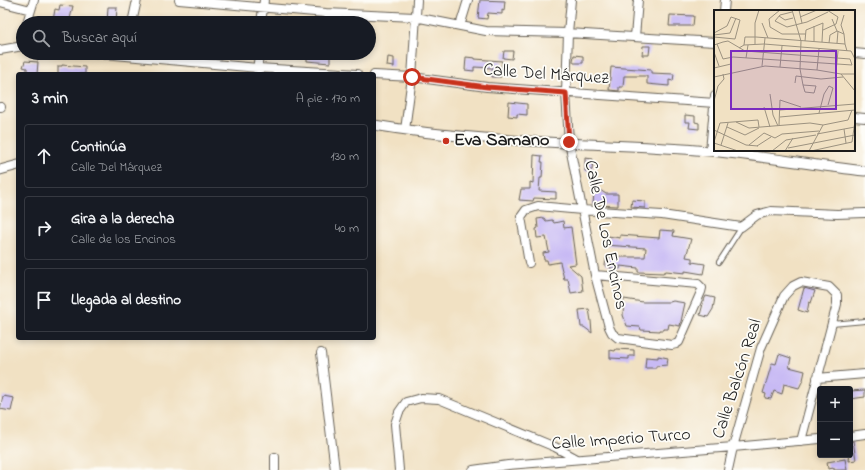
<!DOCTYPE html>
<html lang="es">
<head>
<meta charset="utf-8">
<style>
  body { margin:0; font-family:"Indie Flower",sans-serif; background:#20242c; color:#f1f3f6 }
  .controls { position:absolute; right:12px; bottom:12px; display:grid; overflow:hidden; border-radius:4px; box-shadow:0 2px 6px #0003 }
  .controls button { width:36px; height:36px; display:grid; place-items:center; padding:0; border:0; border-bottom:1px solid #363941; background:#171b24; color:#f1f3f6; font:20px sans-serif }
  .stop { position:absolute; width:12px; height:12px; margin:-9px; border:3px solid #c8321e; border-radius:50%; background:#fff }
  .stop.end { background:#c8321e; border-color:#fff; box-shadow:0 1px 4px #0008 }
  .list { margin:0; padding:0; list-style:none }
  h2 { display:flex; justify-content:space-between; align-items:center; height:52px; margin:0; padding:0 16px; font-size:17px }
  h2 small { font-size:13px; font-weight:400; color:#9ea1a6 }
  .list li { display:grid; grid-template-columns:26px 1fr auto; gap:12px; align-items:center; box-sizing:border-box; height:64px; margin:0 8px 8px; padding:0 8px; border:1px solid #363941; border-radius:4px }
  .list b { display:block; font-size:15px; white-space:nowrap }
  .list p { margin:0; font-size:13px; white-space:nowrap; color:#9ea1a6 }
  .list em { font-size:13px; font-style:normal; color:#9ea1a6 }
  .icon { flex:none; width:22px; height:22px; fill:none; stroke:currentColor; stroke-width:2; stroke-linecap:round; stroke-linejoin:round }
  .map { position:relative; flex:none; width:865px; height:470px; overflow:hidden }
  .search { position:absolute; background:#171b24; box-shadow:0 2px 6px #0003; left:16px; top:16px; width:360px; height:44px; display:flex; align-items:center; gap:10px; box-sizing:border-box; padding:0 14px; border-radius:22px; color:#9ea1a6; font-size:15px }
  .panel { position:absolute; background:#171b24; box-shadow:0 2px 6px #0003; left:16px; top:72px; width:360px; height:268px; border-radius:4px }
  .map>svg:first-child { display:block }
</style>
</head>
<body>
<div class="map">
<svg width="865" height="470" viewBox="0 0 865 470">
  <rect width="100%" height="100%" fill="#fdfcf7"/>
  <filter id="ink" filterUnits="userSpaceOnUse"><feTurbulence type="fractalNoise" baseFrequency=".025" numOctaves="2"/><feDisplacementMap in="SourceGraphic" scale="8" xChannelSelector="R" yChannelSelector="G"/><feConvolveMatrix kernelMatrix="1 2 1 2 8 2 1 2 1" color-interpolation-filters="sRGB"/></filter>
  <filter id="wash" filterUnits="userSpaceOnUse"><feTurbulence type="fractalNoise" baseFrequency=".012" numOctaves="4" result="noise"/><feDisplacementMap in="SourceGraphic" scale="16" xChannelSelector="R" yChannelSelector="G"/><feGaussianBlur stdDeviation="0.9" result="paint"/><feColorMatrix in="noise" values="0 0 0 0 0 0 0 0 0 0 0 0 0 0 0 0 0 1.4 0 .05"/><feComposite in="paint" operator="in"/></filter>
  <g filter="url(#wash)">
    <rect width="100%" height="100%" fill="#f1e1c3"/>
    <g id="blocks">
      <path fill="#c8baf4" d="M480,0L505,1L504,11L502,10V14L488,13L487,19L478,18Z
        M60,5L73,6L69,23H60V21H53L55,9L59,10Z
        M108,7H117L116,23H107Z
        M670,15L694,16L693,26H669Z
        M643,46H650L649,55H642Z
        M504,51H513L512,59L503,58Z
        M307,53H330V63L307,61Z
        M574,55L583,56V63H574L573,61Z
        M388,57L394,58V67L387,66Z
        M466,57L475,58V59L502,61L501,77H492L493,68L474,67V71L465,70Z
        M25,61L38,62L37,74L27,73V68L23,67Z
        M62,65L85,67V74H58V66H62Z
        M611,67L651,70V73L674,74L673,81L669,80V86L647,84V76H624L623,87H619V91L609,90Z
        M509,102L527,104V115L517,114V117L508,116Z
        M685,115L695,116V122L699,123V129L689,128L690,122H685Z
        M534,155L542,156L541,162H543L542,178H540L539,191L556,192V199L534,198L533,201L519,200L521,189H530V182L533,183Z
        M585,158L593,159L592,170L585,171Z
        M600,190L606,194H618V206L593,205L594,192L599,193Z
        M632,200L645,201V208L631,207Z
        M544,218L546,221L552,220L554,223L563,221L564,228L571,227L576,264L568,265L581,276L583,291L571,293L568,279H564L560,262L548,264L547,260H544L543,253L549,252L546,237L537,238L536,229L538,228L537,219Z
        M660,230L674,231L673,236L691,239L686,257L692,258V262L705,264L703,274L685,271V273L666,271L663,273L638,272V268L620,266V269L610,268V266H605L606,258L609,259V257H645L646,248L606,245L608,236L620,238V235L659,238Z
        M804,288L815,291L811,303L809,302L807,313L798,310Z
        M706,296L715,298L713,309L708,317L700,315L704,300Z
        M624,299L643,302H670L673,301L685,303L680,326L669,324L668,329H664V330H660V331L641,330L640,327L627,326L623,315Z
        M589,309L591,321L592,333L584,327H581L579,310Z
        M616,349L634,350V356H629V359L610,358V350L615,351Z
        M779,354L791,358L789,367L805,371L803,380L799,388L784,384L782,394L774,391L771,399L765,398L766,394L763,393L772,363L776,364Z
        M658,356L668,358L667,365L656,366V368H645L646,357L658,358Z
        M865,390V397L850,399V391Z
        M3,396L14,398L11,411L0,409Z
        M851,441H853L856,460L849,461Z
        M845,459L847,470H834V468L828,469L827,462Z"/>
    </g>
  </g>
  <g filter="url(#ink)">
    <use href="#blocks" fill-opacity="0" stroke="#676156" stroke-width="1"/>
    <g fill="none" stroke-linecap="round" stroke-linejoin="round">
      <g stroke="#676156" stroke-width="6">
        <path id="service" d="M719,262L741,228
          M832,324L865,321"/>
      </g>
      <g stroke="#676156" stroke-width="10">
        <path id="minor" d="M179,0L326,13L415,17L486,31L568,33L715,42
          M571,0L568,33L566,93L569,142L595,275L609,327L612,333L618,338L672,345L676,344L679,342L701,292L702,288L698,284L595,275
          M0,2L31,10
          M724,11L725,0
          M27,23L34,0
          M132,23L137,0
          M261,23L264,0
          M460,26L468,0
          M635,37L638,0
          M0,50L23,46
          M93,53L258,68L357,74
          M854,53L865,54
          M257,73L259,53
          M374,75L412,77L487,87L715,103
          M0,107H1
          M854,117L865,118
          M405,130L412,77L417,0
          M710,151L715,96
          M529,263L521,217L526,210L538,206L582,210L662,215L741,227L757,215L771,211L837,214L865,213
          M321,353L335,470
          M817,378L865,374
          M850,436L865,434
          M275,457V470
          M399,470L395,424L399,412L406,402L421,398L439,399L555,447L577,459
          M473,470L508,465L733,447L820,439
          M728,470L733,447L761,348L784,296L793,286L801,282L829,287L837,295V304L801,441"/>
      </g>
      <g stroke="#676156" stroke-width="11">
        <path id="tertiary" d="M374,125C485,144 597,142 709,151C761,156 813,165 865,171
          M0,170L18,165"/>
      </g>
      <use href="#service" stroke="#fff" stroke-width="4"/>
      <use href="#minor" stroke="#fff" stroke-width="8"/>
      <use href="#tertiary" stroke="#fff" stroke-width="9"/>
    </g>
  </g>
  <g fill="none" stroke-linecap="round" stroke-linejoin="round" filter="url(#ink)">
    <path stroke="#c8321e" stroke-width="5" d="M412,77L487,87L566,93L569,142"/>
  </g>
  <circle fill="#c8321e" stroke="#fdfcf7" stroke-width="1.5" cx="446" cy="141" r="4"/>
  <g text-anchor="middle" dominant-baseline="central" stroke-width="3.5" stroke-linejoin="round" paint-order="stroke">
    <g font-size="18" fill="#1c1c1c" stroke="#fdfcf7">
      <text transform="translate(546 75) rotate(4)">Calle Del Márquez</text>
      <text transform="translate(605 235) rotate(78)">Calle De Los Encinos</text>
      <text transform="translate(738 379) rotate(-72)">Calle Balcón Real</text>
      <text transform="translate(621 440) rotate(-4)">Calle Imperio Turco</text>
    </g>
    <g font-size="18" font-weight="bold" fill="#1c1c1c" stroke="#fdfcf7" text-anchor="start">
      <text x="454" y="141">Eva Samano</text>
    </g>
  </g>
  <g transform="translate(714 10)">
    <rect width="141" height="141" fill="#f1e1c3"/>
    <path fill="none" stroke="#9c9280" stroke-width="1" d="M66,0L55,9L56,17L68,24H92M78,0L87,31L86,59L89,75L91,82L100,83L102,76L89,75M85,0L88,13M78,2L66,5L61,11L73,17L93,12L114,2M65,6L71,10L79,8M86,7L103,0M118,9L123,21M48,13L54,28M109,20L122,14L124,7L113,0M123,21L130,24L131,34M0,23L13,16L17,7L26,10L21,29L0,27M130,24L127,15L130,5M0,25L16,23L22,8M91,31L92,20L109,13L108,32M100,31V16M115,33L116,25L123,21M123,33L124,21M41,34V13L45,0M0,35L9,32L14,31L31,41L136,49L138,55L19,47L9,49L3,34M30,35L31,27H42L131,34L133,41M25,38L30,35L50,34L137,41L141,49M0,42L5,56M32,48L34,35M48,56L51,28M66,57L68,36M0,58L17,54M103,60L105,39M122,62L124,41M127,64H141M0,67L51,56L103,60L127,64L141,81M81,73L82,66L107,69L129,67M56,84L59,105L64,116M0,91L4,76L10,69L9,64M50,97L56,117M66,100L141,94M105,103L110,84L115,76L119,78L114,95M66,107L141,100M22,112L35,118L96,113L109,115L134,110L138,100M6,113L44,110L45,117M65,115L66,90L87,97M13,117L31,125L45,118M130,119L132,133M0,120L32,135L44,136M50,123L61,128L68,124L105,121M103,124L141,117M0,132L6,113M0,133L24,141M7,135L14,113M35,135L50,123M43,136L57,127M74,138L141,125M58,141L72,130L102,125M71,141L79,128M95,141L109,115M97,141L138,132L141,111"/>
    <path fill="#7b2cbf" fill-opacity="0.15" stroke="#7b2cbf" stroke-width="2" d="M17,41H122V99H17Z"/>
    <rect width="141" height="141" fill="none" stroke="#1c1c1c" stroke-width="2"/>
  </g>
</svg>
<div class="controls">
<button>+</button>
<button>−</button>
</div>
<div class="stop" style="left:412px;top:77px"></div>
<div class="stop end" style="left:569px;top:142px"></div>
<div class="search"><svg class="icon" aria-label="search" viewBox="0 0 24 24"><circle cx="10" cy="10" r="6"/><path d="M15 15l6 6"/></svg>Buscar aquí</div>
<section class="panel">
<h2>3 min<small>A pie · 170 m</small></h2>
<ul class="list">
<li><svg class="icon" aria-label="ahead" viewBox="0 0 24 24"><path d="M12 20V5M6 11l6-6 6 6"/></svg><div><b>Continúa</b><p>Calle Del Márquez</p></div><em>130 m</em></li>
<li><svg class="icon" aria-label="right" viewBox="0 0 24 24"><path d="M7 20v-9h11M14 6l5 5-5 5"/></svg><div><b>Gira a la derecha</b><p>Calle de los Encinos</p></div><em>40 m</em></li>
<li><svg class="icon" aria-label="arrive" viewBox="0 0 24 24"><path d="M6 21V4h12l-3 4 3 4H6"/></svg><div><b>Llegada al destino</b></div></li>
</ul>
</section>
</div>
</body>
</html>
